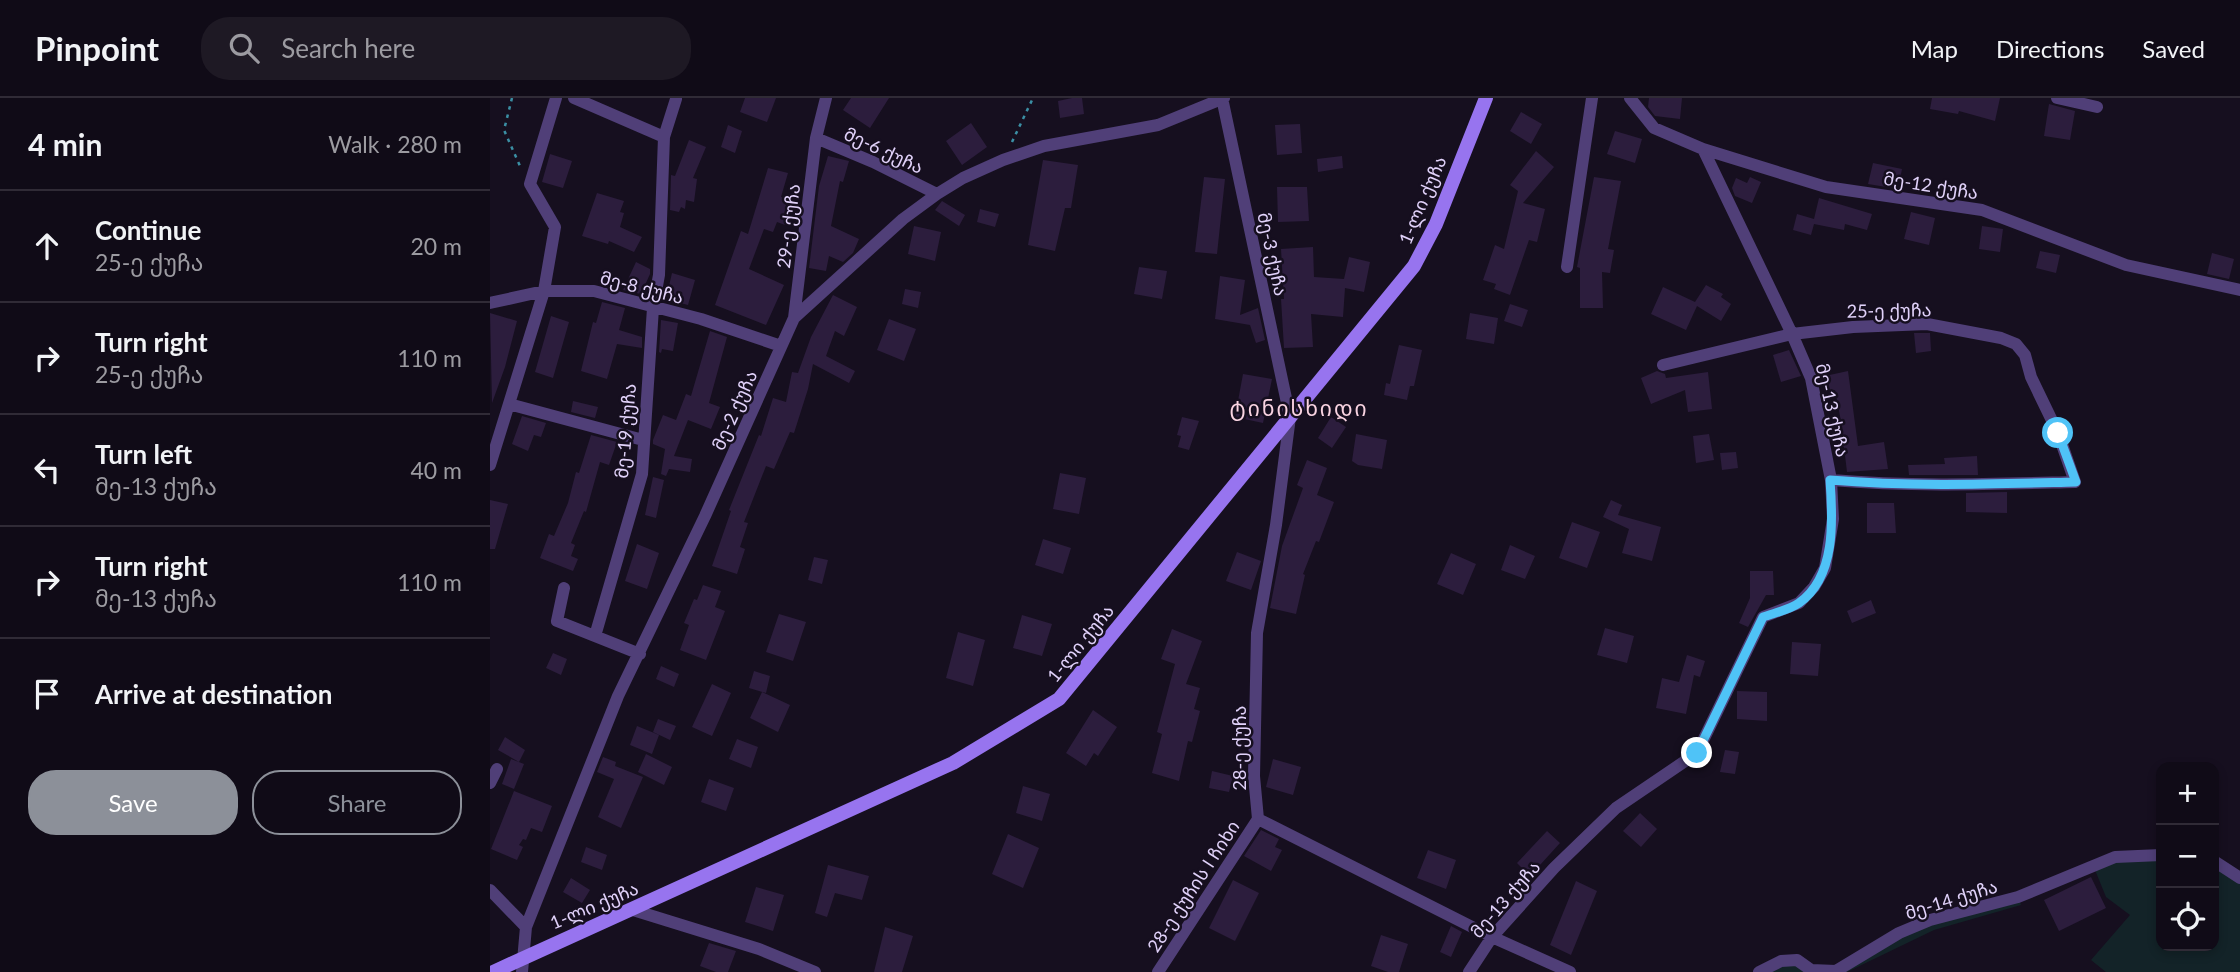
<!DOCTYPE html>
<html lang="en">
<head>
<meta charset="utf-8">
<style>
  body { margin:0; font-family:Lato,"Noto Sans Georgian",sans-serif; background:#1e1924; color:#f1f3f6 }
  .controls { position:absolute; right:21px; bottom:21px; display:grid; overflow:hidden; border-radius:14px; box-shadow:0 4px 10px #0003 }
  .controls button { width:63px; height:63px; display:grid; place-items:center; padding:0; border:0; border-bottom:2px solid #302b36; background:#100b17; color:#f1f3f6; font:35px sans-serif }
  .stop { position:absolute; width:21px; height:21px; margin:-16px; border:5px solid #4fc3f7; border-radius:50%; background:#fff }
  .stop.end { background:#4fc3f7; border-color:#fff; box-shadow:0 2px 7px #0008 }
  .list { margin:0; padding:0; list-style:none }
  h2 { display:flex; justify-content:space-between; align-items:center; height:91px; margin:0; padding:0 28px; font-size:30px }
  h2 small { font-size:23px; font-weight:400; color:#9c9ba1 }
  .list li { display:grid; grid-template-columns:46px 1fr auto; gap:21px; align-items:center; box-sizing:border-box; height:112px; padding:0 28px; border-top:2px solid #302b36 }
  .list b { display:block; font-size:26px; white-space:nowrap }
  .list p { margin:0; font-size:23px; white-space:nowrap; color:#9c9ba1 }
  .list em { font-size:23px; font-style:normal; color:#9c9ba1 }
  .actions { display:flex; gap:14px; padding:21px 28px }
  .actions a { flex:1; padding:16px 0; border:2px solid #8c9099; border-radius:28px; text-align:center; font-size:24px; color:#8c9099 }
  .actions .main { background:#8c9099; color:#fff }
  .icon { flex:none; width:38px; height:38px; fill:none; stroke:currentColor; stroke-width:2; stroke-linecap:round; stroke-linejoin:round }
  .map { position:relative; flex:none; width:1750px; height:874px; overflow:hidden }
  header { display:flex; align-items:center; gap:42px; box-sizing:border-box; height:98px; padding:0 35px; background:#100b17; border-bottom:2px solid #302b36 }
  header strong { font-size:33px }
  nav { display:flex; gap:38px; margin-inline-start:auto; font-size:24px }
  .search { width:490px; height:63px; background:#1e1924; display:flex; align-items:center; gap:18px; box-sizing:border-box; padding:0 24px; border-radius:28px; color:#9c9ba1; font-size:26px }
  main { display:flex }
  aside { flex:1; background:#100b17 }
  .map>svg:first-child { display:block }
</style>
</head>
<body>
<header>
<strong>Pinpoint</strong>
<div class="search"><svg class="icon" aria-label="search" viewBox="0 0 24 24"><circle cx="10" cy="10" r="6"/><path d="M15 15l6 6"/></svg>Search here</div>
<nav><a>Map</a><a>Directions</a><a>Saved</a></nav>
</header>
<main>
<aside>
<h2>4 min<small>Walk · 280 m</small></h2>
<ul class="list">
<li><svg class="icon" aria-label="ahead" viewBox="0 0 24 24"><path d="M12 20V5M6 11l6-6 6 6"/></svg><div><b>Continue</b><p>25-ე ქუჩა</p></div><em>20 m</em></li>
<li><svg class="icon" aria-label="right" viewBox="0 0 24 24"><path d="M7 20v-9h11M14 6l5 5-5 5"/></svg><div><b>Turn right</b><p>25-ე ქუჩა</p></div><em>110 m</em></li>
<li><svg class="icon" aria-label="left" viewBox="0 0 24 24"><path d="M17 20v-9H6M10 6l-5 5 5 5"/></svg><div><b>Turn left</b><p>მე-13 ქუჩა</p></div><em>40 m</em></li>
<li><svg class="icon" aria-label="right" viewBox="0 0 24 24"><path d="M7 20v-9h11M14 6l5 5-5 5"/></svg><div><b>Turn right</b><p>მე-13 ქუჩა</p></div><em>110 m</em></li>
<li><svg class="icon" aria-label="arrive" viewBox="0 0 24 24"><path d="M6 21V4h12l-3 4 3 4H6"/></svg><div><b>Arrive at destination</b></div></li>
</ul>
<div class="actions"><a class="main">Save</a><a>Share</a></div>
</aside>
<div class="map">
<svg width="1750" height="874" viewBox="0 0 1750 874">
  <rect width="100%" height="100%" fill="#160f1f"/>
  <path fill="#132328" d="M1671,757V848H1724V763L1750,780V874H1616L1601,862L1640,817L1616,799L1603,767Z
    M1528,799L1531,807L1444,832L1357,874H1269L1291,863L1332,874L1409,835Z"/>
  <path fill="#2c1d3d" d="M255,0H286L277,24L250,14Z
    M361,0H399L380,30L353,12Z
    M582,0H592L594,16L570,20L568,3Z
    M1159,0H1192L1190,21L1165,18L1158,9Z
    M1442,0H1510L1505,23L1469,13L1468,16L1440,11Z
    M1559,6L1585,13L1580,42L1554,38Z
    M1031,14L1052,26L1041,46L1020,33Z
    M481,25L497,49L472,67L456,43Z
    M810,26L812,55L787,57L785,27Z
    M238,27L252,33L245,55L231,49Z
    M1125,33L1152,41L1145,65L1117,56Z
    M199,42L216,49L203,80L207,81L204,104L196,102L195,111L191,109L189,114L180,112L181,77L185,78Z
    M1046,53L1064,69L1033,105L1055,111L1047,144L1039,142L1020,197L1004,191L1006,186L993,182L1005,147L1014,151L1028,93L1020,87Z
    M60,56L82,63L73,90L52,84Z
    M338,58L359,63L353,84L350,83L341,128L369,141L363,155L353,164L339,158L336,173L319,170L329,88Z
    M852,58L853,70L828,74L827,61Z
    M553,62L588,67L581,110H575L565,153L538,147Z
    M1383,65L1412,71L1408,91L1378,86Z
    M278,70L298,75L291,99L303,103L295,127L287,124L283,134L274,131L259,171L294,187L276,227L225,207L251,133L258,136Z
    M714,79L735,81L727,156L705,154Z
    M1104,79L1131,83L1118,151L1124,152L1120,175L1112,174L1113,210H1090V170L1087,169Z
    M1260,79L1271,84L1262,105L1245,98L1242,90L1246,80L1257,85Z
    M787,89H817L819,123L788,124Z
    M107,95L134,103L130,114L134,115L130,129L152,139L144,154L119,143L118,146L92,138Z
    M1329,100L1382,116L1377,132L1355,126L1354,132L1324,126L1321,137L1303,132L1307,116L1324,121Z
    M452,103L475,117L469,128L445,112Z
    M490,111L509,116L505,129L487,124Z
    M1421,114L1445,120L1439,147L1414,141Z
    M424,128L451,134L445,163L418,156Z
    M1492,128L1513,131L1510,154L1489,151Z
    M823,149L824,179L854,181L859,159L880,164L874,194L855,190L853,219L821,216L823,249L794,250L791,201H794L791,151Z
    M1550,153L1570,157L1566,175L1546,170Z
    M1722,155L1744,161L1739,181L1717,176Z
    M146,164L160,171V176L151,196L133,192Z
    M649,169L677,173L672,201L644,196Z
    M182,175L205,182L198,207L176,201Z
    M730,178L755,182L750,217L768,210L775,242L766,245L760,227L725,221Z
    M1216,187L1233,196L1231,199L1241,206L1231,223L1207,208L1196,232L1161,216L1173,189L1205,204Z
    M415,191L431,194L428,210L412,206Z
    M343,197L367,209L354,238L345,233L336,258L365,273L359,285L323,266L318,291L304,335L300,334L284,371L276,368L254,424L258,425L250,449L255,451L247,476L222,468L241,413L239,412L269,337L271,338L283,300L296,304L302,274L308,275L321,239Z
    M112,204L135,210L129,232L152,239V250L127,246L117,281L91,273L103,224L106,225Z
    M1020,206L1038,212L1032,229L1014,223Z
    M0,215L27,223L15,269L2,305Z
    M980,215L1008,220L1004,246L976,241Z
    M61,218L79,224L63,280L45,274Z
    M399,221L426,231L414,263L387,252Z
    M171,222L188,225L183,253L172,251L171,255L169,254Z
    M220,233L237,239L219,305L230,309L221,331L198,322L184,358L202,361L200,374L179,371L176,378L171,376L175,351L163,346V342L173,317L186,322L196,296L201,298Z
    M1424,235H1440L1441,253L1426,255Z
    M909,247L932,252L924,288H920L917,302L894,297L896,285L900,286Z
    M1299,252L1311,278L1291,284L1283,257Z
    M1167,273L1175,276L1176,280L1218,274L1222,311L1198,314L1195,292L1161,306L1151,280Z
    M1358,273L1368,348L1394,344L1398,371L1357,374L1354,349H1352L1350,334H1353L1345,292L1338,293L1335,278Z
    M753,276L782,281L773,325L745,319Z
    M83,303L108,309L105,320L81,314Z
    M32,318L56,325L51,339L44,337L38,353L22,346Z
    M692,319L709,323L699,352L688,349L691,338L687,337Z
    M841,319L856,329L842,350L828,340Z
    M866,336L897,342L892,371L868,367L862,363Z
    M1219,336L1224,362L1206,365L1203,338Z
    M101,337L127,344L119,367L110,364L96,414L94,413L81,445L85,447L81,458L88,461L83,473L50,460L59,436L64,438L78,405L86,374L89,375Z
    M1246,354L1248,370L1232,372L1230,355Z
    M1487,358L1488,377H1419L1418,367L1455,366L1454,360Z
    M817,362L837,370L827,397L844,404L829,444L826,443L813,476L815,477L806,516L780,510L792,448L813,390L807,387Z
    M570,375L596,380L589,416L563,411Z
    M163,379L174,382L166,420L155,417Z
    M1517,394V415L1476,414V395Z
    M0,402L18,406L5,451H0Z
    M1121,402L1132,407L1128,417L1171,429L1162,463L1132,455L1139,431L1113,419Z
    M1377,405H1404L1406,435H1377Z
    M1082,424L1110,434L1097,470L1069,460Z
    M553,441L581,450L573,476L545,467Z
    M147,446L169,455L157,491L135,483Z
    M1020,447L1045,458L1035,481L1011,472Z
    M747,454L771,463L761,492L736,483Z
    M961,455L986,466L973,497L947,486Z
    M324,459L338,462L332,486L318,482Z
    M1260,473H1283L1284,497H1276L1258,529L1249,525L1260,500Z
    M213,487L231,493L225,509L235,513L216,562L190,552L199,527L194,525L204,501L207,502Z
    M1381,502L1386,515L1362,525L1357,513Z
    M289,516L316,524L303,563L276,554Z
    M532,517L562,526L552,558L523,550Z
    M1115,530L1144,538L1137,565L1107,557Z
    M682,531L712,543L696,586L710,590L704,611L710,613L702,644L698,643L689,683L662,675L672,636L667,634L685,566L671,561Z
    M468,534L495,542L483,588L456,580Z
    M1302,544L1331,546L1328,578L1300,576Z
    M63,555L77,561L71,577L56,570Z
    M1197,557L1215,563L1210,579L1204,577L1196,616L1166,610L1172,580L1189,584Z
    M171,568L189,576L184,589L166,581Z
    M264,573L280,578L276,595L259,590Z
    M222,586L241,595L222,638L202,629Z
    M1247,593L1277,594V623L1247,621Z
    M272,594L300,607L288,634L260,620Z
    M603,612L627,629L608,658L604,655L596,668L576,655Z
    M168,621L186,628L180,642L163,634Z
    M147,628L169,637L162,656L140,647Z
    M15,639L35,652L29,664L8,652Z
    M247,641L268,649L261,670L239,661Z
    M1235,652L1249,654L1245,676L1230,674Z
    M156,656L182,669L174,687L148,674Z
    M113,659L126,664L125,668L153,679L131,730L108,719L124,681L107,674Z
    M21,661L34,666L24,691L12,686Z
    M783,661L811,669L803,697L776,689Z
    M722,673L743,678L739,694L719,690Z
    M219,681L244,690L236,713L211,704Z
    M533,688L560,696L552,723L526,715Z
    M24,693L62,708L52,734L41,730L36,742L33,741L29,747L33,749L27,762L1,751Z
    M1150,715L1167,731L1151,749L1133,733Z
    M771,732L789,741L785,749L792,752L781,773L754,758Z
    M1057,733L1070,745L1040,778L1027,765Z
    M518,736L549,750L533,790L502,776Z
    M96,749L117,757L112,772L91,764Z
    M938,752L966,762L956,791L927,780Z
    M338,767L379,778L372,802L345,795L337,819L325,815Z
    M1601,779L1616,810L1569,833L1554,802Z
    M81,780L100,792L92,805L73,794Z
    M743,782L769,795L745,843L719,830Z
    M1086,783L1107,793L1081,857L1060,847Z
    M266,789L294,797L283,833L255,824Z
    M961,828L972,834L961,859L950,854Z
    M395,829L423,838L412,874H384Z
    M891,837L918,846L909,874H898L881,868Z
    M219,845L246,853L238,874H226L210,868Z"/>
  <g fill="none" stroke-linecap="round" stroke-linejoin="round">
    <path stroke="#3b8fa4" stroke-width="2.5" stroke-dasharray="3.5 5" stroke-linecap="butt" d="M22,0L14,32L30,68
      M522,44L543,0"/>
    <path stroke="#503f78" stroke-width="12" d="M84,0L174,39
      M732,0L800,319L786,427L767,535L764,678L768,721
      M1140,0L1164,30L1213,51L1336,89L1492,112L1636,167L1750,192
      M1567,0L1607,9
      M326,40L383,64L447,96
      M1077,169L1102,0
      M0,205L54,193H104L211,221L291,248
      M304,220L326,40L336,0
      M1173,267L1302,236L1363,229L1437,226L1511,240L1526,246L1535,257L1541,279L1568,335L1585,384C1503,386 1422,389 1341,382
      M19,306L153,342
      M0,367L54,193L65,129L40,86L66,0
      M74,490L67,523L150,556
      M105,538L152,376L163,210L169,177L174,39L186,1
      M0,685L7,671
      M768,721L1002,839L1080,874
      M1724,763L1750,780
      M0,792L36,829
      M143,812L269,851L325,874
      M32,874L36,829L128,598L215,418L304,220L413,121L447,96L473,80L513,62L554,48L668,27L734,0
      M668,874L768,721
      M979,874L1002,839L1064,770L1126,710L1207,655L1273,519L1309,505L1324,489L1335,470L1343,421L1341,382L1321,280L1302,236L1213,51
      M1269,874L1291,863L1307,862L1321,872L1346,873L1409,835L1440,822L1528,799L1625,759L1671,757"/>
    <path stroke="#9774ef" stroke-width="14" d="M3,874L463,665L569,601L924,168L946,126L996,0"/>
  </g>
  <g fill="none" stroke-linecap="round" stroke-linejoin="round">
    <path stroke="#4fc3f7" stroke-width="9" d="M1207,655L1273,519C1284,515 1299,512 1309,505C1346,479 1343,422 1340,382C1422,389 1504,386 1586,384L1568,335"/>
  </g>
  <g text-anchor="middle" dominant-baseline="central" stroke-width="5" stroke-linejoin="round" paint-order="stroke">
    <g font-size="18" fill="#e1d2fa" stroke="#160f1f">
      <text transform="translate(394 52) rotate(25)">მე-6 ქუჩა</text>
      <text transform="translate(1441 87) rotate(9)">მე-12 ქუჩა</text>
      <text transform="translate(932 102) rotate(-67)">1-ლი ქუჩა</text>
      <text transform="translate(298 128) rotate(-83)">29-ე ქუჩა</text>
      <text transform="translate(783 156) rotate(78)">მე-3 ქუჩა</text>
      <text transform="translate(152 189) rotate(14)">მე-8 ქუჩა</text>
      <text transform="translate(1399 212) rotate(-1)">25-ე ქუჩა</text>
      <text transform="translate(244 312) rotate(-66)">მე-2 ქუჩა</text>
      <text transform="translate(1343 312) rotate(77)">მე-13 ქუჩა</text>
      <text transform="translate(135 333) rotate(-85)">მე-19 ქუჩა</text>
      <text transform="translate(590 545) rotate(-51)">1-ლი ქუჩა</text>
      <text transform="translate(749 650) rotate(-90)">28-ე ქუჩა</text>
      <text transform="translate(703 788) rotate(-57)">28-ე ქუჩის I ჩიხი</text>
      <text transform="translate(1015 801) rotate(-49)">მე-13 ქუჩა</text>
      <text transform="translate(1461 801) rotate(-17)">მე-14 ქუჩა</text>
      <text transform="translate(104 807) rotate(-23)">1-ლი ქუჩა</text>
    </g>
    <g font-size="21" letter-spacing="2" fill="#fad4e2" stroke="#160f1f">
      <text x="809" y="309">ტინისხიდი</text>
    </g>
  </g>
</svg>
<div class="controls">
<button>+</button>
<button>−</button>
<button><svg class="icon" aria-label="locate" viewBox="0 0 24 24"><circle cx="12" cy="12" r="6"/><path d="M12 2v4M12 18v4M2 12h4M18 12h4"/></svg></button>
</div>
<div class="stop" style="left:1568px;top:335px"></div>
<div class="stop end" style="left:1207px;top:655px"></div>
</div>
</main>
</body>
</html>
